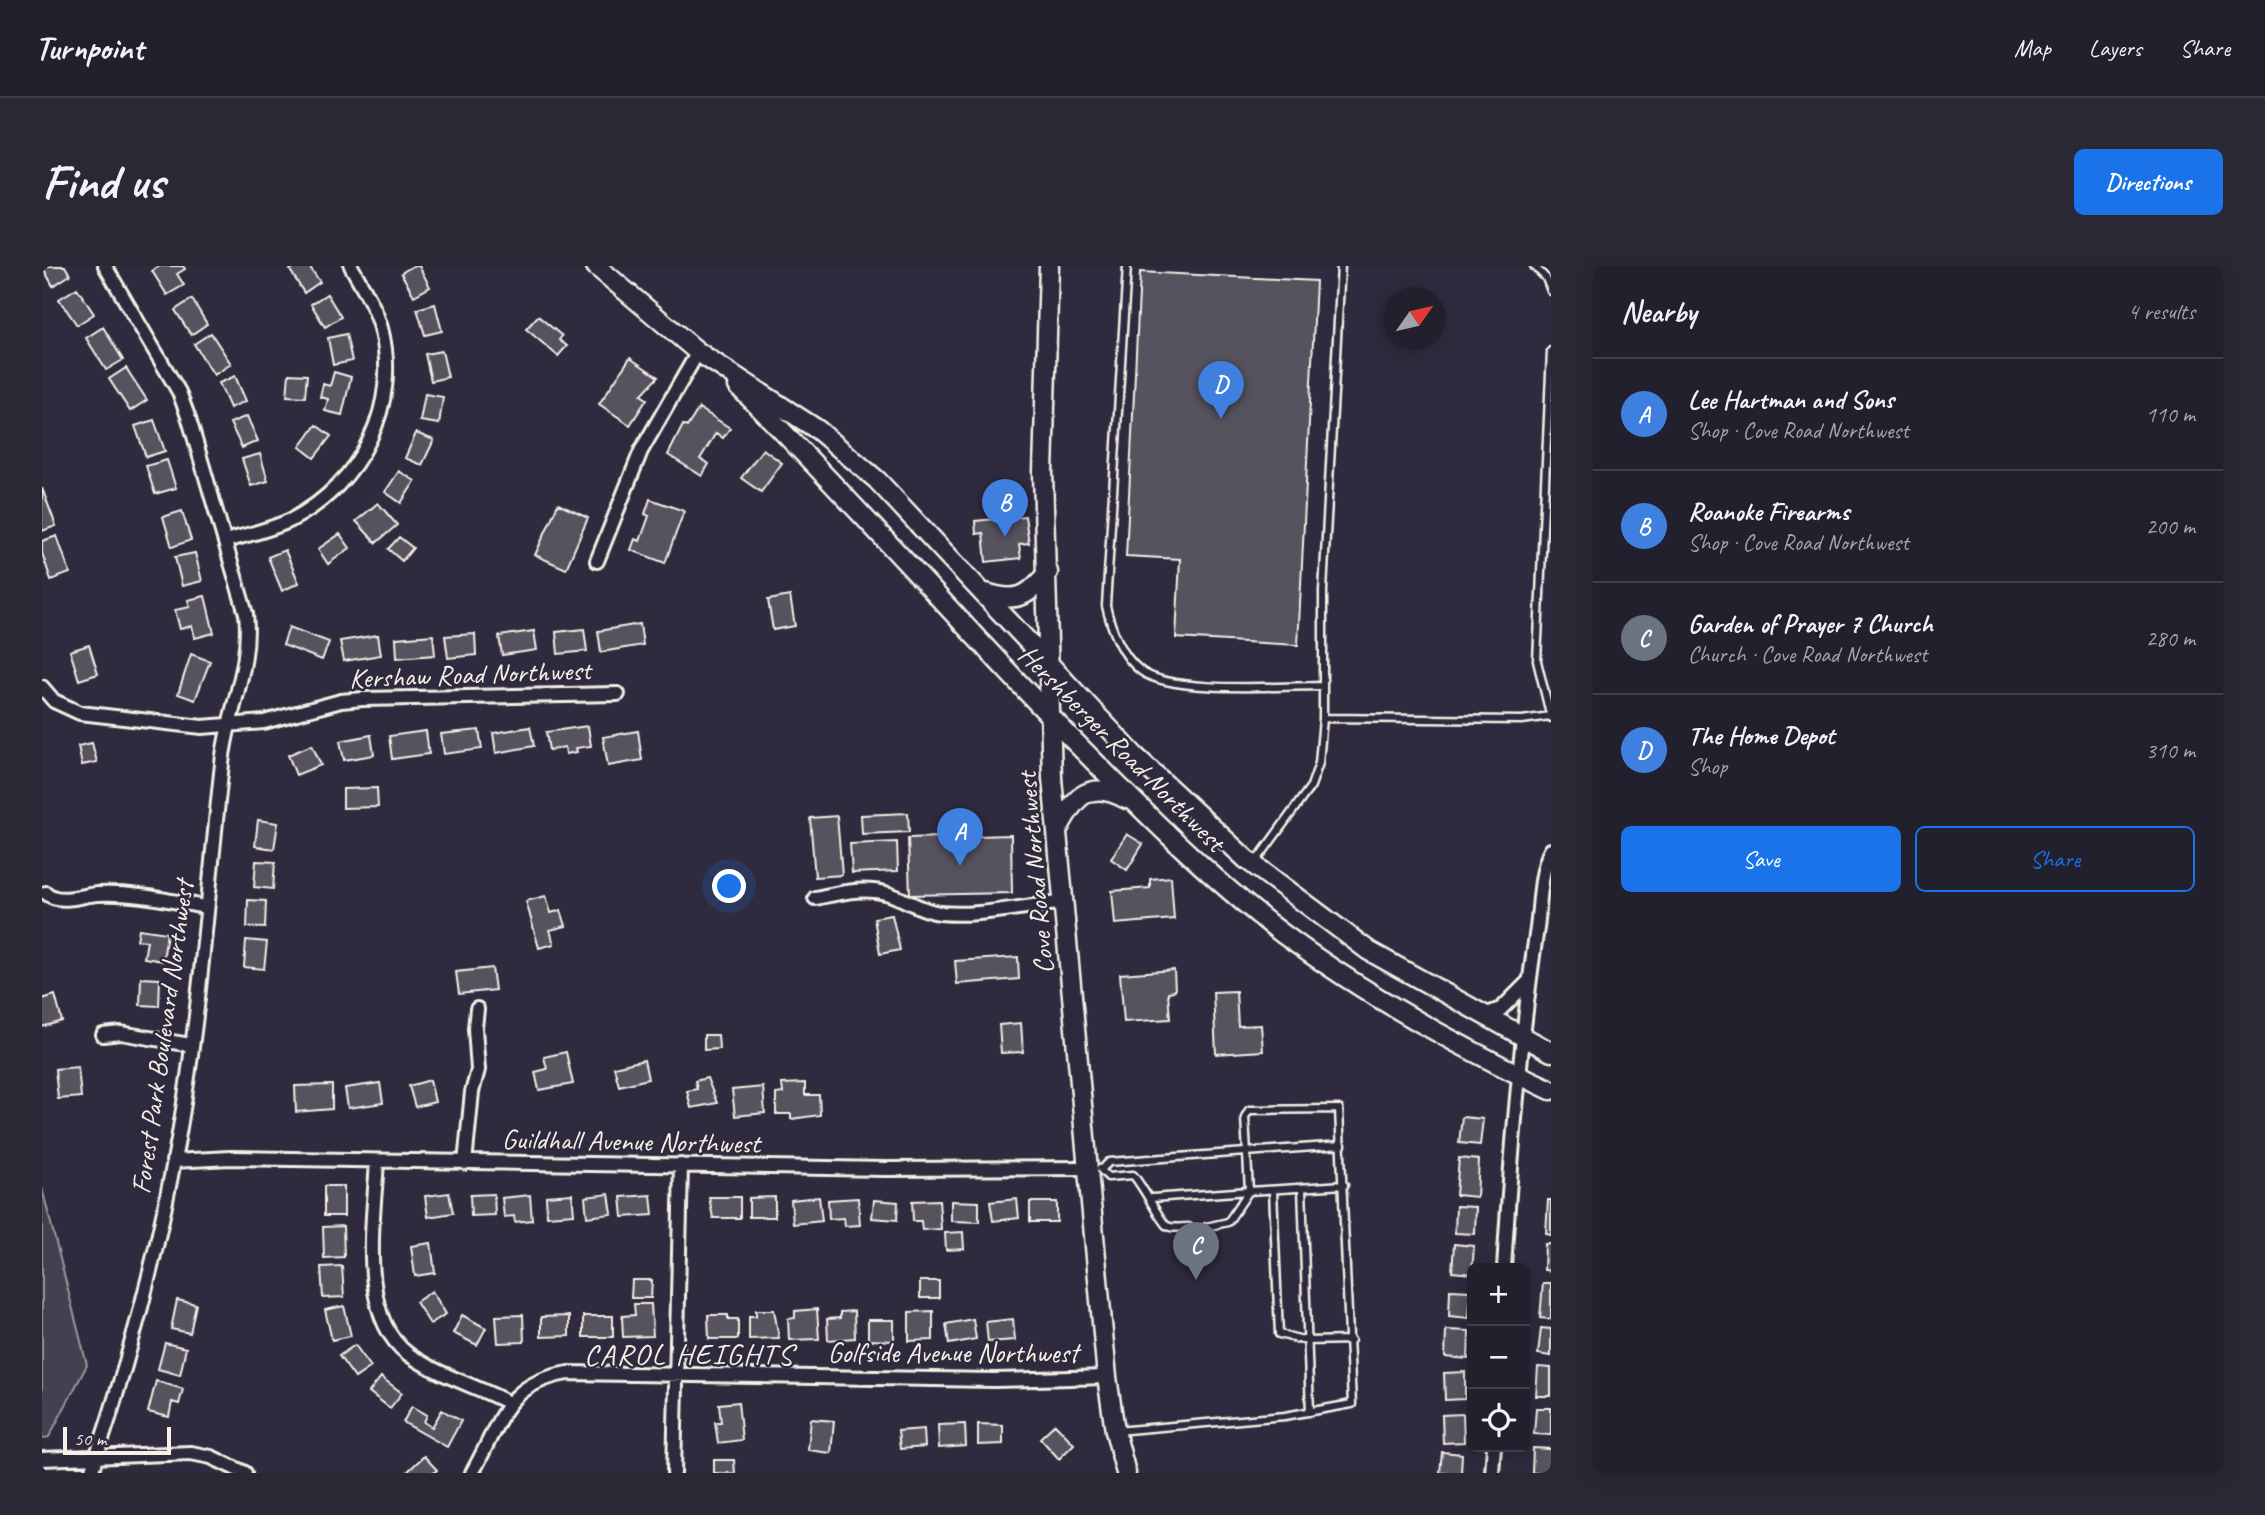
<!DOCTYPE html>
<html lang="en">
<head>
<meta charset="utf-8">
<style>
  body { margin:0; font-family:Caveat,sans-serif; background:#2b2836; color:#f1f3f6 }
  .controls { position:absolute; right:21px; bottom:21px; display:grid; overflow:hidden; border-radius:10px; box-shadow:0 4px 18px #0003 }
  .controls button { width:63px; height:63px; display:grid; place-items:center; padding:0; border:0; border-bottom:2px solid #403e4a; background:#23202e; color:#f1f3f6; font:35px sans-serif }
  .compass { position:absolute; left:1341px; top:21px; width:63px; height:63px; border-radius:50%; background:#23202e; box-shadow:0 4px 18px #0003; rotate:56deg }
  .scale { position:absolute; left:21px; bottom:18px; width:108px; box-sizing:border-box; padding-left:7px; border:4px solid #f4f1e8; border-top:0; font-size:19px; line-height:24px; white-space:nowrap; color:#f4f1e8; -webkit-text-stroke:5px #2f2a3d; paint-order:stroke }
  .you { position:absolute; left:688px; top:621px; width:24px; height:24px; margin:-18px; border:5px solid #fff; border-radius:50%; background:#1a73e8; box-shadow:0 0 0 10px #1a73e833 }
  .badge { display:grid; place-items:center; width:46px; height:46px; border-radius:50%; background:#1a73e8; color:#fff; font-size:23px; font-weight:700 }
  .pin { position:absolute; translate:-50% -58px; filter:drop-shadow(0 2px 4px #0008) }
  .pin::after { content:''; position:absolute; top:37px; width:24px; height:21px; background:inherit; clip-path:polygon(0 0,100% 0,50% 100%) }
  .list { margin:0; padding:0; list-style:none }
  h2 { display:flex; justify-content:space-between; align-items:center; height:91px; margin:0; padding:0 28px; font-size:30px }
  h2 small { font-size:23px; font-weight:400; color:#a3a3aa }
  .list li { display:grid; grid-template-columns:46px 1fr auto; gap:21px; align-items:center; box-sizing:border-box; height:112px; padding:0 28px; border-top:2px solid #403e4a }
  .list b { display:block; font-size:26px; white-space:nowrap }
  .list p { margin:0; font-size:23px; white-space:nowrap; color:#a3a3aa }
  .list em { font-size:23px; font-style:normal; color:#a3a3aa }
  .actions { display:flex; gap:14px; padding:21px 28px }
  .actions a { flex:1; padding:16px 0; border:2px solid #1a73e8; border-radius:10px; text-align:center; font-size:24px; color:#1a73e8 }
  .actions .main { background:#1a73e8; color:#fff }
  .icon { flex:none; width:38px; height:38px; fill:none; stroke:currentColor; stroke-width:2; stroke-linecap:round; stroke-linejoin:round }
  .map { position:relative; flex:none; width:1509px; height:1207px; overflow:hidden; border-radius:10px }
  header { display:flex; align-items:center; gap:42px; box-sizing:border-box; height:98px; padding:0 35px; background:#23202e; border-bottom:2px solid #403e4a }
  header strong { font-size:33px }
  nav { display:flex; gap:38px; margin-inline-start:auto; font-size:24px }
  .intro { display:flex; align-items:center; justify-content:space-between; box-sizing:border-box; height:168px; padding:0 42px }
  h1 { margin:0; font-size:49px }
  .button { padding:18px 32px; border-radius:10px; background:#1a73e8; color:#fff; font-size:24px; font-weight:700 }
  main { display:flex; gap:42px; padding:0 42px }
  aside { flex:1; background:#23202e; border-radius:10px; box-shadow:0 4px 18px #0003 }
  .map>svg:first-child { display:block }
</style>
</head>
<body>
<header>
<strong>Turnpoint</strong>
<nav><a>Map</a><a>Layers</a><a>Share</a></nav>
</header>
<div class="intro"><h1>Find us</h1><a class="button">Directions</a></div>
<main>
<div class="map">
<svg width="1509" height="1207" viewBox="0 0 1509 1207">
  <rect width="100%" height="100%" fill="#2f2a3d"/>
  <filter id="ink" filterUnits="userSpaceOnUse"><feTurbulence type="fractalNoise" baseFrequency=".0143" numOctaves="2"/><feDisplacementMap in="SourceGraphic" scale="14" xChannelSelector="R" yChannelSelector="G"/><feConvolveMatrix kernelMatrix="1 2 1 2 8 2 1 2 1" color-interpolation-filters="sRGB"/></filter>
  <g filter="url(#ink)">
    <path fill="#454050" stroke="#9c989c" stroke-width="2" d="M0,922L45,1099L7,1171L0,1173Z"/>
    <path fill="#56525f" stroke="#f4f1e8" stroke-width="2" d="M0,0H23L28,9L11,20Z
      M118,0H141L143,3L135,8L142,19L125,29L110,5Z
      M254,0H267L278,16L262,27L248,4Z
      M371,0H377L388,21L372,30L359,7Z
      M1098,6L1274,15L1256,379L1134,372L1138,293L1084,290Z
      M35,22L52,48L35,59L17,33Z
      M285,28L299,51L283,61L269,38Z
      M150,33L165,58L149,69L133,44Z
      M393,38L400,65L383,69L375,43Z
      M496,50L520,70L517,74L525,80L516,90L484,63Z
      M61,61L81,94L64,104L44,72Z
      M169,67L189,98L172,109L152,78Z
      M304,68L310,95L291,99L286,72Z
      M400,85L406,111L389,115L383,88Z
      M588,92L616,111L599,129L605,133L588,159L557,138Z
      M84,102L105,134L88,145L67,113Z
      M292,106L309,111L300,149L283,145L286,133L278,131L281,118L288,120Z
      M247,108L265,109L263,131L245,130Z
      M193,110L204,135L188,142L177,117Z
      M383,128L401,131L397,158L378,155Z
      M657,142L688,162L681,172L674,167L658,193L667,198L660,210L626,189L641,159L645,161Z
      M205,150L216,175L200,182L188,157Z
      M112,154L123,185L104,191L93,160Z
      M274,159L289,170L272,192L258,181Z
      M374,167L392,174L380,199L363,192Z
      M721,183L740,197L719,226L699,212Z
      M218,188L226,215L209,220L200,193Z
      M125,194L134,222L113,228L104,200Z
      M357,205L373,215L359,237L343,226Z
      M0,222L14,260L0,265Z
      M608,233L642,245L623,297L589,284L593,273L598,275L607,250L603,248Z
      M336,237L355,259L334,277L314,255Z
      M516,238L546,252L524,303L493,289Z
      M140,245L149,274L130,281L121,251Z
      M983,250L987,277L977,278L979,292L944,296L941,267L934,268L933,255Z
      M298,268L308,282L286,298L276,283Z
      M15,270L28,307L9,314L0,287V275Z
      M357,271L371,282L360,295L346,283Z
      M243,284L257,317L240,325L226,291Z
      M153,287L160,315L140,320L133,291Z
      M163,330L172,367L153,372L150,360L138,363L133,344L148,341L146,334Z
      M748,330L753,360L731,364L726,334Z
      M598,358L601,379L559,386L556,365Z
      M247,361L287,376L280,394L241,379Z
      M542,363L545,385L516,388L514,366Z
      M492,365L495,384L460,389L457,370Z
      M433,368L434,389L406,392L403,370Z
      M336,369L339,389L302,395L298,375Z
      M391,369L393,389L355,392L354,372Z
      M47,379L56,408L37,414L28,385Z
      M149,388L168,395L153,434L136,428Z
      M546,460L549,480L534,482L535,486L524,488L523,481L507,484L504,466Z
      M488,461L492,480L454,487L451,467Z
      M437,464L440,483L402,488L399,468Z
      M384,465L387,488L350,493L347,470Z
      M596,465L600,494L566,500L561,471Z
      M329,469L332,489L302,494L298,475Z
      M50,477L55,496L40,499L36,480Z
      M270,479L279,499L254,509L246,489Z
      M335,522L336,541L301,542V523Z
      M866,547L867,566L820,568L819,549Z
      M795,550L800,609L773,611L768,552Z
      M216,554L236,557L232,583L213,580Z
      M1085,568L1101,578L1085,604L1069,593Z
      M969,569L970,627L868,629L866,572Z
      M855,576L856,605L810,607L808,578Z
      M214,595L233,596L231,623L212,621Z
      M1129,611L1132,653L1073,658L1070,625L1108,622V613Z
      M504,630L509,647L519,644L524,660L508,664L512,678L497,682L484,635Z
      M206,634L224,635L223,662L205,661Z
      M850,649L858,684L838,688L832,652Z
      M97,663L125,667L121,695L102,692L105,675L95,674Z
      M204,674L225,676L222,703L202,701Z
      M976,691L977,713L915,718L913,695Z
      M450,702L453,724L417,728L414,706Z
      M1132,704L1133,725L1126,726L1128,753L1082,756L1078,708Z
      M99,712L118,713L117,740L98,739Z
      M1194,725L1196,760L1219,759L1221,785L1174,788L1171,726Z
      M13,729L20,755L0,761V733Z
      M979,757L981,786L959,787L957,759Z
      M662,769H676L677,783L662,784Z
      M524,786L531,818L497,824L493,806L505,803L502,791Z
      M602,794L606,813L577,820L572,801Z
      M36,801L39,831L16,833L13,803Z
      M665,812L675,837L649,842L645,825L655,823L653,815Z
      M388,814L393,836L373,841L367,820Z
      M338,817L341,837L306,842L303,822Z
      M763,817V829H777L778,849L749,853V848H734V828L741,827L740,818Z
      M290,819V843L254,846L253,820Z
      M721,821L723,847L693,850L690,824Z
      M1420,851L1441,853L1438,879L1417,877Z
      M1417,892L1437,894L1435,931L1414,929Z
      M282,920H302V950H282Z
      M407,927L411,947L386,951L383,930Z
      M452,928L453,949L429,950L428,929Z
      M530,928L532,948L505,950L504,930Z
      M567,928L570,948L545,951L543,931Z
      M488,929L490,954L473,956L472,950L462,951L460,932Z
      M609,929L611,949L581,951L579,931Z
      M667,931H698V952H671Z
      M733,931V951H707V932Z
      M777,931L780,955L751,958L749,934Z
      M816,932L818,959L803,960L802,952L787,953L786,934Z
      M975,933L977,952L951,955L948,936Z
      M832,934L856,936L855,954L830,952Z
      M897,934L899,963L880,964L879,955H871L870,935Z
      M1506,934H1509V969L1504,968Z
      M909,935L937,936V956L909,955Z
      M988,936H1015V956H988Z
      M1414,940L1434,941L1433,968L1413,967Z
      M301,960L302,991L282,992L281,961Z
      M921,966L922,983L904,984L903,967Z
      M389,977L393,1007L373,1010L369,980Z
      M1412,978L1432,980L1430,1008L1410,1006Z
      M1503,978H1509V1005L1502,1004Z
      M300,1000L302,1031L281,1032L279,1001Z
      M590,1014H610L609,1032H589Z
      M878,1015H897V1032H878Z
      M1501,1017H1509V1053L1498,1052Z
      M1408,1024L1429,1025L1427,1052L1407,1050Z
      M390,1025L404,1048L388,1058L374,1036Z
      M135,1034L154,1038L148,1067L129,1063Z
      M592,1038H609L611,1070L581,1071L580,1050L593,1049Z
      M302,1040L309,1070L290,1074L283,1044Z
      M775,1043L777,1073L747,1074L746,1053L753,1052V1045Z
      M714,1044H732L737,1072L707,1073V1050H714Z
      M812,1045L813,1072L786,1074L785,1053L798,1052V1046Z
      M891,1045V1074L867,1075V1046Z
      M420,1049L444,1062L435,1079L411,1067Z
      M481,1049L482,1076L456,1077L454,1050Z
      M666,1049H686V1053H696V1073H667Z
      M527,1050V1070L499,1071V1051Z
      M541,1050H571V1071H541Z
      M931,1053L934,1073L907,1078L904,1058Z
      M971,1053L973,1074L946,1076L944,1056Z
      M826,1054H852V1075L826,1074Z
      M1499,1062L1509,1063V1090L1496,1088Z
      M1404,1064L1427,1065L1426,1093L1403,1091Z
      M123,1077L144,1082L138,1109L116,1103Z
      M313,1079L329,1101L313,1112L297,1090Z
      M1496,1101L1509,1102V1130H1494Z
      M1423,1106V1133L1403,1134L1402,1107Z
      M339,1111L360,1127L348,1142L327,1126Z
      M114,1115L141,1123L137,1138L130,1136L127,1151L106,1146Z
      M696,1136L700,1174L676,1177L673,1156H679L677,1138Z
      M370,1140L385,1149L382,1156L390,1161L400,1144L419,1155L405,1181L361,1156Z
      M1494,1142H1509V1169L1492,1168Z
      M1421,1148L1422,1176L1401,1177L1400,1149Z
      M769,1153L792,1155L789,1187L766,1184Z
      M923,1158L924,1180L897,1182L896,1159Z
      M936,1158L961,1159V1178L936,1179Z
      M1013,1158L1032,1178L1017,1193L998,1172Z
      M882,1163L883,1181L858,1183L856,1165Z
      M1491,1182L1509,1183V1207H1490Z
      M1400,1186L1420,1188L1419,1207H1398Z
      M382,1190L395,1204L392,1207H364Z
      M672,1194H692L693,1207H672Z"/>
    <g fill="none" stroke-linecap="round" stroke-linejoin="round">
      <g stroke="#f4f1e8" stroke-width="11">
        <path id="lane" d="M1085,0L1064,340C1069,362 1080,391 1099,405C1129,428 1238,420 1279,420
          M1492,0L1504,12L1509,25
          M1509,85L1495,395L1509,452
          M1281,452L1480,454L1508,450
          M1213,597L1269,520L1277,497L1281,452V325L1299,0
          M1058,903L1066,911L1091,909C1101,920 1119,956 1125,960C1131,963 1140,961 1147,961
          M1060,903L1067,896L1300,879
          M1260,922L1268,1146
          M1231,924L1237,1068L1265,1075L1309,1074
          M1164,961L1186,956L1207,925L1302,919
          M1074,1165L1243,1150L1310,1138L1297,843L1207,844L1203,851L1207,925L1110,932"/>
      </g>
      <g stroke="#f4f1e8" stroke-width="18">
        <path id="street" d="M183,275C205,269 228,264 249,254C319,218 359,139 339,62C333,40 320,20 309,0
          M555,295L599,185L656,86
          M0,421L12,435L38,447L160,461L222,456L299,435L321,433L576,428
          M4,627C18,639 39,629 56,628C92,626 128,635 164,641
          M773,632C798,627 822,620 847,628C865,634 880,645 898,647C941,651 980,639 1022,637
          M1440,750L1459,743L1487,715
          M61,769L79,767L148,779
          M131,895L188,892L844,903L1046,902
          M335,895C332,952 315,1050 366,1088C395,1109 435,1120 467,1137
          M423,897L430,826L436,804L433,762L435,743
          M1462,1002C1469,888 1478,775 1495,662C1498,639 1498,604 1509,584
          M0,1193L149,1187L169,1191L203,1207
          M49,1207C86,1099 116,986 136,873C158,750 166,623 180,498C185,446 210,401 204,348L147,153L137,126L63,0
          M430,1207C459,1157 461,1118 526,1107L952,1114L1065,1111
          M632,1207L639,899
          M1450,1207L1452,1181"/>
      </g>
      <g stroke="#f4f1e8" stroke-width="23">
        <path id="secondary" d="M554,0L656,86L776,164L835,214L1093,490L1204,593L1327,685L1509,786
          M1007,0L1001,207L1010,512L1065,1111L1073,1165L1084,1207
          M696,120C810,234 917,356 1029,472C1097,541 1164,609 1241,668C1325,730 1415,780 1509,824
          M944,327C975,337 986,331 1006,306
          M1015,565C1032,532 1046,512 1084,533"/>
      </g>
      <use href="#lane" stroke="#2f2a3d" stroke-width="6"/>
      <use href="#street" stroke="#2f2a3d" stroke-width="12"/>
      <use href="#secondary" stroke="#2f2a3d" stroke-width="18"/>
    </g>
  </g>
  <g text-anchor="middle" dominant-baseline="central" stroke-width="5" stroke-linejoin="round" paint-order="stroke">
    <g font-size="28" fill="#f4f1e8" stroke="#2f2a3d">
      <text transform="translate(428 408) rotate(-2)">Kershaw Road Northwest</text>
      <text transform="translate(1080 482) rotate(45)">Hershberger Road Northwest</text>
      <text transform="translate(993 607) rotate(-95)">Cove Road Northwest</text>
      <text transform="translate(120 771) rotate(-82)">Forest Park Boulevard Northwest</text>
      <text transform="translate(589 875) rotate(1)">Guildhall Avenue Northwest</text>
      <text x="911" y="1086">Golfside Avenue Northwest</text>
    </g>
    <g font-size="30" letter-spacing="2" fill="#f4f1e8" stroke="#2f2a3d">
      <text x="647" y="1088">CAROL HEIGHTS</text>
    </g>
  </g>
</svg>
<div class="controls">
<button>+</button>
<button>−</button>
<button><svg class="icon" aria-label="locate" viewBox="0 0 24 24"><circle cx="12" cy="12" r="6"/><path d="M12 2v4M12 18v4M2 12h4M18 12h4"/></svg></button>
</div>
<svg class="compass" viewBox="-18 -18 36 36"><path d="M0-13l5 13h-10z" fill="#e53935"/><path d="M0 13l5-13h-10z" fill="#a3a3aa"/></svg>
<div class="scale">50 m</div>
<div class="you"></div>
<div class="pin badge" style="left:918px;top:600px;background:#3f7fe0">A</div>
<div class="pin badge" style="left:963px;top:271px;background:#3f7fe0">B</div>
<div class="pin badge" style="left:1154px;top:1014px;background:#6b7280">C</div>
<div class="pin badge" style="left:1179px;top:153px;background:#3f7fe0">D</div>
</div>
<aside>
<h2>Nearby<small>4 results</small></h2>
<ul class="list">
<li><span class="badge" style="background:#3f7fe0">A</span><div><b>Lee Hartman and Sons</b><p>Shop · Cove Road Northwest</p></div><em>110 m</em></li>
<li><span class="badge" style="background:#3f7fe0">B</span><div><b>Roanoke Firearms</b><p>Shop · Cove Road Northwest</p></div><em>200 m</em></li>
<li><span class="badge" style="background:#6b7280">C</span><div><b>Garden of Prayer 7 Church</b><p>Church · Cove Road Northwest</p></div><em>280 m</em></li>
<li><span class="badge" style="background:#3f7fe0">D</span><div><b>The Home Depot</b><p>Shop</p></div><em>310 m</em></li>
</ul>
<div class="actions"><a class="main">Save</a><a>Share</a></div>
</aside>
</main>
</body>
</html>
